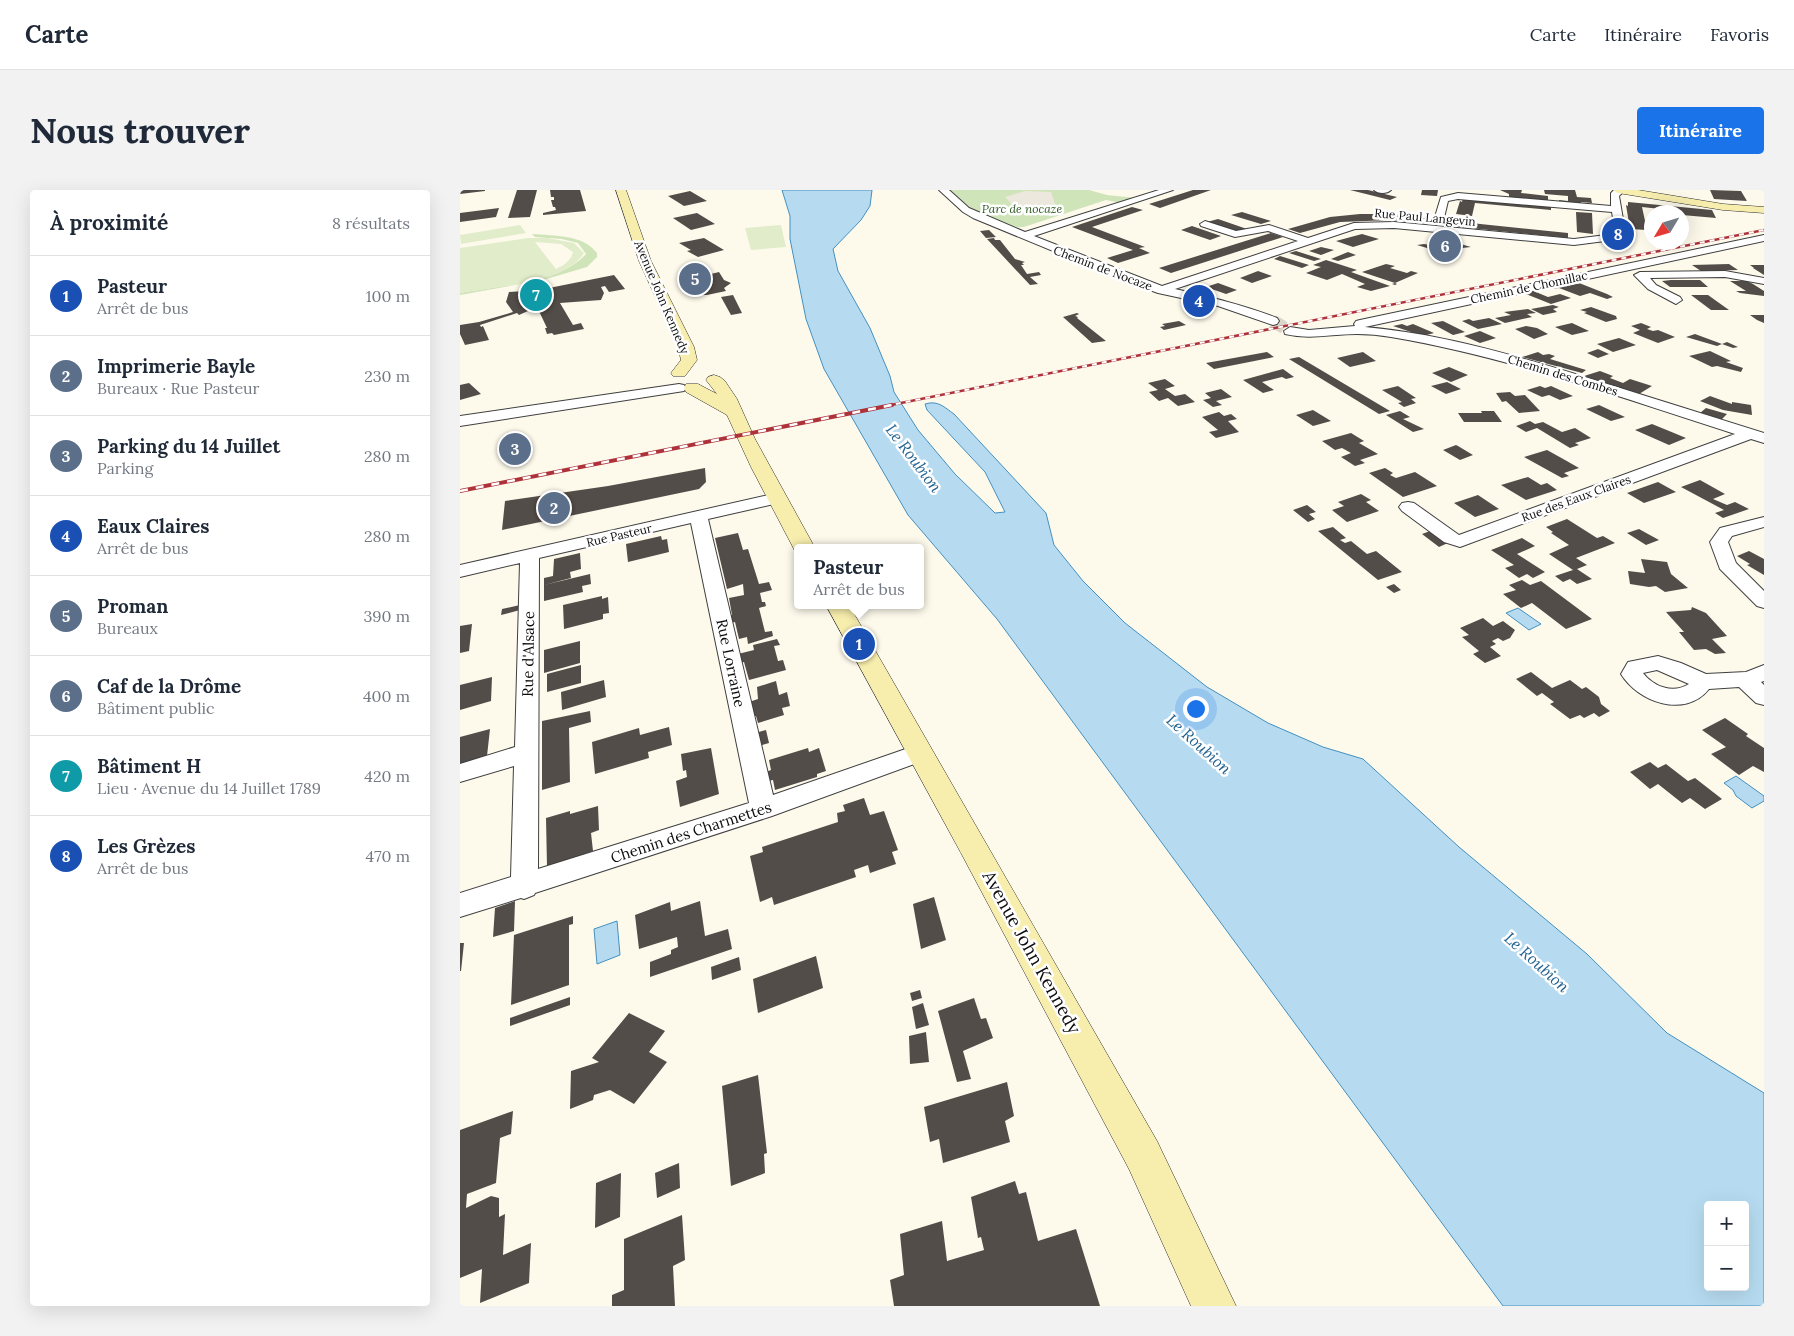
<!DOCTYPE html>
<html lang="fr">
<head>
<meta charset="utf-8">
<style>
  body { margin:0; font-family:Lora,serif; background:#f2f2f3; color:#1f2937 }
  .controls { position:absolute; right:15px; bottom:15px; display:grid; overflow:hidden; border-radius:5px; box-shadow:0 5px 20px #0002 }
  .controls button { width:45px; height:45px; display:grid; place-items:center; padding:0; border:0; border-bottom:1px solid #e0e1e3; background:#fff; color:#1f2937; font:25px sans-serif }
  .compass { position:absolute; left:1184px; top:15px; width:45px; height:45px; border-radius:50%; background:#fff; box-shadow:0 5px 20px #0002; rotate:232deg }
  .you { position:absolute; left:735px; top:518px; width:18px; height:18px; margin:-12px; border:4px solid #fff; border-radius:50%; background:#1a73e8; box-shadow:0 0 0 8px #1a73e833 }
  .badge { display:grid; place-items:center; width:32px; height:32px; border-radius:50%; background:#1a73e8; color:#fff; font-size:16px; font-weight:700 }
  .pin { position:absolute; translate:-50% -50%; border:2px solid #fff; box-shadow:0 1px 5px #0006 }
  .popup { position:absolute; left:334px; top:354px; width:130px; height:65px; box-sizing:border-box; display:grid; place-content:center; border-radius:5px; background:#fff; filter:drop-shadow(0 1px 4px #0005); font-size:16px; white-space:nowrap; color:#747a83 }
  .popup b { font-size:19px; color:#1f2937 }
  .popup::after { content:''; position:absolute; left:50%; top:100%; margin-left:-10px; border:10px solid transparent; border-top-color:#fff }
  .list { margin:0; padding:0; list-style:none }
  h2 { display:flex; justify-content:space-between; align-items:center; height:65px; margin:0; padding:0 20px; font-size:21px }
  h2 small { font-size:16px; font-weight:400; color:#747a83 }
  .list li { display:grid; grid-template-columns:32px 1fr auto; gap:15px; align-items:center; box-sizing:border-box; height:80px; padding:0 20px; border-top:1px solid #e0e1e3 }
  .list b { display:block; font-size:19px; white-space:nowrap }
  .list p { margin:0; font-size:16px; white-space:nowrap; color:#747a83 }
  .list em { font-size:16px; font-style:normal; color:#747a83 }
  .map { position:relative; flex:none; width:1304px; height:1116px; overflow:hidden; border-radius:5px }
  header { display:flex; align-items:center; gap:30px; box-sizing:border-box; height:70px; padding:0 25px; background:#fff; border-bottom:1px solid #e0e1e3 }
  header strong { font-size:24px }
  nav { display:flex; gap:28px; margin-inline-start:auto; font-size:18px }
  .intro { display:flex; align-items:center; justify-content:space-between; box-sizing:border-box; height:120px; padding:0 30px }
  h1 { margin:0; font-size:35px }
  .button { padding:12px 22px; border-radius:5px; background:#1a73e8; color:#fff; font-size:18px; font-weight:700 }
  main { display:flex; gap:30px; padding:0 30px }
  aside { flex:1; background:#fff; border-radius:5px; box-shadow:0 5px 20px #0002 }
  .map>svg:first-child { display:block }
</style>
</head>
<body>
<header>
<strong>Carte</strong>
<nav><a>Carte</a><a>Itinéraire</a><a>Favoris</a></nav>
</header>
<div class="intro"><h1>Nous trouver</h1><a class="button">Itinéraire</a></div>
<main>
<aside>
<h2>À proximité<small>8 résultats</small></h2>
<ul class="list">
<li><span class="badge" style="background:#1a4fb4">1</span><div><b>Pasteur</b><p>Arrêt de bus</p></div><em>100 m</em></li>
<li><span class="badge" style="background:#5c6f8a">2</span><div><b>Imprimerie Bayle</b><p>Bureaux · Rue Pasteur</p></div><em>230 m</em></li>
<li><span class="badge" style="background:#5c6f8a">3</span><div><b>Parking du 14 Juillet</b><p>Parking</p></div><em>280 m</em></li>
<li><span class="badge" style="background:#1a4fb4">4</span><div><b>Eaux Claires</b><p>Arrêt de bus</p></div><em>280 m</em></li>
<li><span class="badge" style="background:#5c6f8a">5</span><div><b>Proman</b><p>Bureaux</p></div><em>390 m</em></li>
<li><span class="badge" style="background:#5c6f8a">6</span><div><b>Caf de la Drôme</b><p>Bâtiment public</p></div><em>400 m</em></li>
<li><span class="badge" style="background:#0f9aa8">7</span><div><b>Bâtiment H</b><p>Lieu · Avenue du 14 Juillet 1789</p></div><em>420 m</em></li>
<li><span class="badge" style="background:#1a4fb4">8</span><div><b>Les Grèzes</b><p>Arrêt de bus</p></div><em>470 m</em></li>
</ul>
</aside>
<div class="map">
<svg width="1304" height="1116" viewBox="0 0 1304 1116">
  <rect width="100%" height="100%" fill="#fdfaec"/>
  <path fill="#d0e4ba" d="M490,0H629L647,5L677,8L661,13L646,10L564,37C533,39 511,19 490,0Z
    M72,44C95,46 122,44 137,63V67L127,77L83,90L0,105V103C37,96 99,94 126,64L118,53L102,49L75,47Z"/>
  <path fill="#e1ecca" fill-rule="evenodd" d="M60,35L66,43L1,54L0,45Z
    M321,35L326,57L291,60L285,38Z
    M68,48H87L114,53L124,63C106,93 32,97 0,103V58ZM75,52L101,54L113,62C111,71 104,75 96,79Z"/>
  <path fill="#ece8dd" d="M565,1L591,2L595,14L555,17L545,7Z"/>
  <path fill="#b6dbf0" stroke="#4490bf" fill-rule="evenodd" d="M322,0H412L410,16L401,30L373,59L378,81L410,138L430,186L434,202L458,240L495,284L535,323L545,322L525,282L467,220L465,214C478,210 484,217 494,224L586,323L594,355L623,391L665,433L747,497L808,533L863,557L903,569L999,657L1127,764L1207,843L1304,903V1116H1043L537,429L448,325L364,179L346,129L330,49V26ZM1248,1015H1285V1097H1248Z
    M1058,418L1081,434L1069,440L1046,423Z
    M1276,586L1304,606V611L1292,618L1276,606L1273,600L1264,593Z
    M157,731L160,765L137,774L134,739Z"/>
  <path fill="#534d49" d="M0,0H25V1L0,4Z
    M57,0H77L70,27L48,28Z
    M90,0H120L126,21L83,25V23L96,20L95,17H93L91,10H94V7H91Z
    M733,0H751L700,18L689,14Z
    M890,0H908L937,7L930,10Z
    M962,0H978L977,6L961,5Z
    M1040,0H1062L1061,3L1088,6V12L1049,8V4Z
    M1084,0H1115L1117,7L1131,8L1132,13L1121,12V15L1099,13V10L1108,11V6L1085,4Z
    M1250,0L1281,1L1287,11L1254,9Z
    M230,1L247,11L224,16L208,6Z
    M1003,8L1091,16V20L1015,13L1012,26L996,24L1000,11L1002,12Z
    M1168,12L1252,20L1256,28L1222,25L1219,21L1182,17L1187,40L1170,39L1166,15L1168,16Z
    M672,17L683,20L632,37L685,57L679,58L690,63L658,73L647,68L673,60L612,37Z
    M39,18L36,27L0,32V23Z
    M782,22L811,31L801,34L771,25Z
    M1116,22L1132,23L1133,44L1117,42Z
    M237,23L255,34L231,40L213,28Z
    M900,24H924L1108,43V48L931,30L880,32L840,43L828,39L870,27Z
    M758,29L787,39L776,42L747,32Z
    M732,36L761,46L750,50L721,40Z
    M529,40L536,47L526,48L520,41Z
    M811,43L823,47L711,83L699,78Z
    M902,44L919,49L893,57L876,51Z
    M244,48L264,60L238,67L227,61L231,60L219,53Z
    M534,48L535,50H540L555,69L565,72L562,73L564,75H561L567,84L579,82L581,85L570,87L578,94L570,95L527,49Z
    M986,50L1011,57L1002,58L987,64L957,55L964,54L970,55Z
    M861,57L874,60L861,65L849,61Z
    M836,61L861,69L854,71L829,63Z
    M888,62L896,65L878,71L871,69Z
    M820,66L849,75L842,78L814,69Z
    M866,70L897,80L891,82L930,96L911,101L897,97L905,94L882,84L867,90L846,83L861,77L853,75Z
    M926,74L935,76L930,78L947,83L951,81L958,83L935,93L937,94L935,95L932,94L935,93L902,82Z
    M1269,74L1278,80L1241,81L1232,75Z
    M1290,75H1304V85L1293,78H1294Z
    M798,81L812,86L792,93L780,88Z
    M259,82L264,90L271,93L264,98L266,101L247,105H240L237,99L234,100L232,95H234L231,89Z
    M154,85L165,99L149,102L145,96L141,97L144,103L141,110L100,113L113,135L121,133L124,139L94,145L92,143L87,144L85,138H87L77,117L59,125L57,123L20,135L21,137L23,136L29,150L5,155L0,144V135L19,132L53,122L46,112L49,102L65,101L64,103Z
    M1211,90H1240L1248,97H1210L1202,91Z
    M1114,91L1147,104L1153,107L1147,109L1130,103L1120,106L1099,98L1092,99L1086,97Z
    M1270,91H1287L1293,94L1304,101V106L1280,103L1276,101H1286Z
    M758,93L777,100L766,104L746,97Z
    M1071,100L1088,107L1100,104L1111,108L1091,114L1061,102Z
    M273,105L282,123L271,125L261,107Z
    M1231,105H1248L1269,120H1251Z
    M1093,115L1099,117L1093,119L1097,122L1083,125L1071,119Z
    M1131,117L1156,126L1157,129L1146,132L1124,123L1127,122L1120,120Z
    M1068,119L1076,123L1067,124L1072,127L1045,133L1035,128L1051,125L1044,122Z
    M617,123L619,124L615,126L618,127L617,128L646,151L632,153L603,127Z
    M1290,125H1304V133L1297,130Z
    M1029,128L1042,134L1018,139L1002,131L1009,129L1013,131Z
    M719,131L726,135L704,140L700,137L705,136L702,134Z
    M983,131L1005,142L993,145L971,133Z
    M1112,133L1129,141L1112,145L1095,137Z
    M1181,133L1191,137L1187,139L1193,141L1198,140L1215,147L1198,153L1173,143L1180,140L1171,136Z
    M942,134L947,136L953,134L974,143L963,146L933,136Z
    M1066,136L1077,138L1088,144L1074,149L1055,139Z
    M1020,141L1036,148L1020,153L1004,146Z
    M1235,144L1262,154L1267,152L1278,157L1273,158L1262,154L1257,156L1226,147Z
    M1159,148L1176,155L1153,162L1137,154Z
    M1138,159L1149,164L1138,168L1127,163Z
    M1250,161L1271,171L1266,172L1283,178L1281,182L1257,176L1252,177L1229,166Z
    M807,162L814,167L754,179L746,173Z
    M903,162L916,171L890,177L877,168Z
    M1078,162L1083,165L1089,164L1095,166L1090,169L1126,180L1122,183L1062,167Z
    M839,167L930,221L919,224L829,169Z
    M989,177L1008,185L991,192L972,183Z
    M823,179L834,187L826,189L822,187L802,192L814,200L803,203L783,190Z
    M1140,181L1153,186L1150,188L1163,193L1170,189L1192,196L1179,204L1124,186Z
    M705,189L715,196L705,199L715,206L725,204L735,212L718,216L708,208L699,211L689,202L698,200L688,193Z
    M987,192L1001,199L986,204L971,196Z
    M9,193L21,204L0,210V195Z
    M938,196L956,208L951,209L956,213L944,217L938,213L942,212L922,200Z
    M1080,196L1085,198L1091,196L1113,206L1100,210L1089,205L1082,207L1067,200Z
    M761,199L772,207L756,211L762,215L753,217L743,210L751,208L745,203Z
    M1050,202L1055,206L1065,205L1080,221L1059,223L1046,211L1042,212L1036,203Z
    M1250,206L1272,214V212L1291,215L1292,225L1263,220L1240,211Z
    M1139,215L1165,227L1151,231L1126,219Z
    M1246,218L1267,224L1261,230L1240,223Z
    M853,220L871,231L853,236L836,225Z
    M940,221L950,227L943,229L964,239L953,242L926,225Z
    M1021,221H1034L1042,232H1004L998,223H1022Z
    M759,222L764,226L771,224L777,229L768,231L779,242L756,248L749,242L758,240L742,227Z
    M1070,231L1075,234L1083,232L1102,242L1115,238L1131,248L1115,253L1119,255L1110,258L1077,238L1066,242L1056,236Z
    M1192,234L1214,243L1226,248L1209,255L1175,240Z
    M891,243L904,251L899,253L918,264L900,270L905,273L895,276L881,267L891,263L882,258L875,260L862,251Z
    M996,255L998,256L1013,265L1000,270L983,260Z
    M1087,260L1105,270L1119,278L1104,283L1109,286L1102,288L1064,267Z
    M245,278L246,292L239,299L42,340L45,311L148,296Z
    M925,278L933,283L930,285L936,288L955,282L977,296L943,307L909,283Z
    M1068,287L1081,295L1087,293L1097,300L1066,310L1041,295Z
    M1240,290L1265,304L1253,309L1267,315L1275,312L1289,319L1263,328L1255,323L1264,320L1221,297Z
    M1198,292L1216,302L1184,313L1167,303Z
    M901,304L911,310L906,312L919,321L887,332L872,320L884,316L878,312Z
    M1018,305L1039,319L1015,327L994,313Z
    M847,315L856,322L849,324L855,329L848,332L833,320Z
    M1107,329L1137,348L1143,346L1155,353L1116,368L1127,375L1117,379L1132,389L1117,394L1110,389L1103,392L1095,386L1113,380L1089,364L1109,355L1091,343L1093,342L1086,337Z
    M873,337L886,348L880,350L885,353L891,351L907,364L916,361L942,382L918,390L858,341Z
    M1179,339L1188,344L1199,350L1186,355L1167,343Z
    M973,340L990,352L979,357L962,344Z
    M278,343L283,360L288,359L299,394L309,392L312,400L300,403L302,412H305L306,416L299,418L305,442L312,441L313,446L288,454L287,447L279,449L275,432L271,433L269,426L272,425L269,408L284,405L283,394L267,399L255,348Z
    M201,346L202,350L207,349L209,362L168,372L166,354Z
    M1062,348L1075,356L1057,364L1085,382L1073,388L1067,384L1059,388L1045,378L1054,375L1031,360Z
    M1289,361L1304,369V385L1287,375L1290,374L1277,366Z
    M120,363L121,379L110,382L111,388L84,395V388L93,386L94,369Z
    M1181,369L1207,372L1211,384L1228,398L1205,402L1196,396L1189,397L1170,394L1168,381L1185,383Z
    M130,384L131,394L122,396L123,402L84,411V395Z
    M1062,390L1070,395L1081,391L1132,429L1106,439L1072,413L1061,418L1043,404L1056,400L1049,395Z
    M934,394L941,400L934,403L926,397Z
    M142,406V409L148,407L149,423L143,424V429L104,439L103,415Z
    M60,415V420L41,425L42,419Z
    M1232,417L1246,423L1267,446L1252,449L1266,463L1255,464L1246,459L1234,460L1219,442H1224L1206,422L1231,420Z
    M1023,428L1033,436L1043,431L1055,440L1050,448L1043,451L1038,448L1032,451L1036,454L1030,457L1041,466L1025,473L1013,464L1019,461L1002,447L1009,445L1000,438Z
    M12,434L9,461L0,463V436Z
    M317,449L320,455L314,456L318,471L323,470L326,480L289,490L284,472L280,473L278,464L294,460L293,455Z
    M120,451V473L84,483V460Z
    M121,475V493L87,502V484Z
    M1071,482L1092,498L1110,490L1122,499L1126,497L1139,507L1141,514L1150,521L1139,527L1134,523L1124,528L1120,525L1110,529L1090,514L1094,512L1082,503L1077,506L1056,489Z
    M32,487L31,511L0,520V495Z
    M144,490L146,507L102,520L101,502Z
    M316,491L319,505L327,502L330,516L322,518L324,525L298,533L296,526L292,527L289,512L298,509L297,497Z
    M130,521L131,532L109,538L110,592L82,600V531Z
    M1265,528L1288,544L1286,546L1304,558V582L1293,576L1279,585L1251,564L1266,557L1242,540Z
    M209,537L212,555L188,562L189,568L135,584L132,552L179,538L180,545Z
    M30,539L27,566L0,574V547Z
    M306,540L309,553L299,556L295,543Z
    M251,558L259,604L220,617L216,591L227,587L226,580L223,581L221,564Z
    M348,558L349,562L359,558L366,581L357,584V587L315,600L313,590L308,591L306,582L311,580L309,570Z
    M1190,572L1198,578L1206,574L1228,591L1235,588L1262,609L1245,619L1230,608L1222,613L1198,594L1190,599L1170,582Z
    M404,608L410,625L424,621L438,660L432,662L436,674L410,683L408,675L394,680L396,687L314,715L312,707L300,712L290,666L303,662L302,657L378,632L377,623L385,621L383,615Z
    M138,616L139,640L131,643L133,661L87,677L86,628L110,621V624Z
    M474,707L486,750L461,759L453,714Z
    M55,711L54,741L33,747L35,718Z
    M240,711L245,746L268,739L272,759L190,787V772L211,764V760L218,757L217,747L179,759L175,725L210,712L211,721Z
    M113,726V734L109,735V795L51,815L54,745Z
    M0,753H4L1,781H0Z
    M356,766L363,798L298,823L293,789Z
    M279,767L281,780L252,790L251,777Z
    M460,800L462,808L452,811L450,803Z
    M110,807V815L50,836V828Z
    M514,808L521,829L526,828L533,848L503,861L511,889L497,892L478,821Z
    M463,813L469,835L456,839L452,817Z
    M169,823L205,841L189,862L207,872L174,914L150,900L134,905L133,910L110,919L111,881L139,872L132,868Z
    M466,842L469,872L450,874L449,846Z
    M298,885L307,963L304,964L305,983L271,996L262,896Z
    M547,892L554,926L545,931L550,952L483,973L479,949L470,952L464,917Z
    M53,921L51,944L40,948L36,993L7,1004L6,1018L31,1006L39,1008V1027L45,1024L43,1065L71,1053L69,1093L20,1113L22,1079L0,1088V940Z
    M219,973L220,998L197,1008L195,983Z
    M161,983L160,1027L135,1038L136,993Z
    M555,991L559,1004L566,1002L578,1051L616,1039L640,1116H434L430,1090L444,1085L440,1044L482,1031L487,1071L524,1060L521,1047L518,1048L511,1007Z
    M222,1025L225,1070L213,1076L215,1116H152V1105L164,1100V1049Z"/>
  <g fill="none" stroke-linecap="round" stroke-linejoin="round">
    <path stroke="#d9d6ca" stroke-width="13" stroke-dasharray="13 7" stroke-linecap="butt" d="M813,131L830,141"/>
    <g stroke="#3f3f3f" stroke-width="2">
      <path id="street" d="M479,0H489L509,18L565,42L699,0H713L574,46L702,96L838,51L808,41L775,47L741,36L740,34L745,31L776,41L809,35L848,48L894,33L934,32L1114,49L1146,45L1155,40L1152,22L998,9L988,11L983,32L979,33L974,30L981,7L998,3L1151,16V3L1154,0H1165L1159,6L1165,41L1153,50L1114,55L934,38L895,39L715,99C750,107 784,115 817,128L819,131L817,134L813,135L758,116L698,103L673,94L513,28L503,22Z
        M914,0H931C927,4 918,4 914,0Z
        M1304,45V51L905,137C985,144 1064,168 1141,192C1195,209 1250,226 1304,243V253L1291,249L1000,357L984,352L942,321L939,317L942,313L948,312L954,313L999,345L1275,244C1162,208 1049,167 931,147C920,145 908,144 897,144C872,144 850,150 825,144L824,141L830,137L849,140L895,136L894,134L896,131L900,130Z
        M1265,81L1304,88V94L1265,87L1190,88L1196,95L1220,107L1222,110L1216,114L1188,99L1174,85L1180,82Z
        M219,194L224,195L226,198L224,201L0,236V226Z
        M317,303L323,304L326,308L323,312L248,329L313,605L460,554L468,557L472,563L468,569L312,626L75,703L74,705L64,709L61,708L0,727V703L51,687L54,576L0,592V574L55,557L60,373L0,387V375ZM231,333L289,613L78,679L79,368Z
        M1304,327V337L1272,346L1268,352L1276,373L1304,401V418L1297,416L1260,379L1250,352L1260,338Z
        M1198,466L1221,473L1246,484L1286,482L1304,475V491L1301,492L1304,495V515L1296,513L1279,497L1249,499C1225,529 1178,512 1161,484L1168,472ZM1197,480L1229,494C1213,504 1194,497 1183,483Z"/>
    </g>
    <g stroke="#2e2e2e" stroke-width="1">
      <path id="secondary" d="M156,0H166L191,71L234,157L237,170L225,186H213L211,183L221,170L218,157L179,71Z
        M1153,0H1178L1263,14L1304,17V23L1263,20L1158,3Z
        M254,185L260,187L265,191L277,209L295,249L355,358H338L336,363L291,277L267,225L226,202L224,198L226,194H238L257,204L246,190L248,187Z
        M366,415H389L697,951L776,1116H731L669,979L501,663Z"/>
    </g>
    <use href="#street" fill="#fff" fill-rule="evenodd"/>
    <use href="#secondary" fill="#f7eead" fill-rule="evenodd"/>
    <g stroke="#ae323a" stroke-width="2.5">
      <path id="rail-far1" d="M426,216L1304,40"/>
    </g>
    <g stroke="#ae323a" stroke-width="4">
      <path id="rail" d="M0,301L432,215"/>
    </g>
    <use href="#rail-far1" stroke="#fff" stroke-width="2" stroke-dasharray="5" stroke-linecap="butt"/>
    <use href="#rail" stroke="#fff" stroke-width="2.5" stroke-dasharray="8" stroke-linecap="butt"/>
  </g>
  <g text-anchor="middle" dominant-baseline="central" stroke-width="5" stroke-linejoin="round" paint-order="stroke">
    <g font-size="12" font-style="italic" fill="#305d23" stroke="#fff">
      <text x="562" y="18">Parc de nocaze</text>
    </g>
    <g font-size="12" fill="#0c0c0c" stroke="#fff">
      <text transform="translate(965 27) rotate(5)">Rue Paul Langevin</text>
      <text transform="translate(643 78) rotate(21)">Chemin de Nocaze</text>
      <text transform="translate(1069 97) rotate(-12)">Chemin de Chomillac</text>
      <text transform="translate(202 107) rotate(67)">Avenue John Kennedy</text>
      <text transform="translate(1103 185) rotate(17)">Chemin des Combes</text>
      <text transform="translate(1116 308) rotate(-20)">Rue des Eaux Claires</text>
      <text transform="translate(159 345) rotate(-13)">Rue Pasteur</text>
    </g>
    <g font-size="15" fill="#0c0c0c" stroke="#fff">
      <text transform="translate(68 464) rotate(-89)">Rue d'Alsace</text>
      <text transform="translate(271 473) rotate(78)">Rue Lorraine</text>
      <text transform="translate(231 642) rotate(-18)">Chemin des Charmettes</text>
    </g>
    <g font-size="16" font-style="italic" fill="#226291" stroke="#fff">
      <text transform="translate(454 268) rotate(53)">Le Roubion</text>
      <text transform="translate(739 554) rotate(42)">Le Roubion</text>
      <text transform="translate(1077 772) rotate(42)">Le Roubion</text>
    </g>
    <g font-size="18" fill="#0c0c0c" stroke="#fff">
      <text transform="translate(572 762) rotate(61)">Avenue John Kennedy</text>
    </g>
  </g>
</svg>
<div class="controls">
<button>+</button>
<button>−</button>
</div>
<svg class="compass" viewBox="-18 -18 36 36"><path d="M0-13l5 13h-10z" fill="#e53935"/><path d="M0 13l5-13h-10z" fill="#747a83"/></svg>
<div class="you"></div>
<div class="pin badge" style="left:399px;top:454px;background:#1a4fb4">1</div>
<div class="popup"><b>Pasteur</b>Arrêt de bus</div>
<div class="pin badge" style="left:94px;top:318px;background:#5c6f8a">2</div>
<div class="pin badge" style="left:55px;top:259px;background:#5c6f8a">3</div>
<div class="pin badge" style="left:739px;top:111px;background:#1a4fb4">4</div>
<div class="pin badge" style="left:235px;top:89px;background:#5c6f8a">5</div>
<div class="pin badge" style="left:985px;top:56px;background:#5c6f8a">6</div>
<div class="pin badge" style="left:76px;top:105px;background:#0f9aa8">7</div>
<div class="pin badge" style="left:1158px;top:44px;background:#1a4fb4">8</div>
</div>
</main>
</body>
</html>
